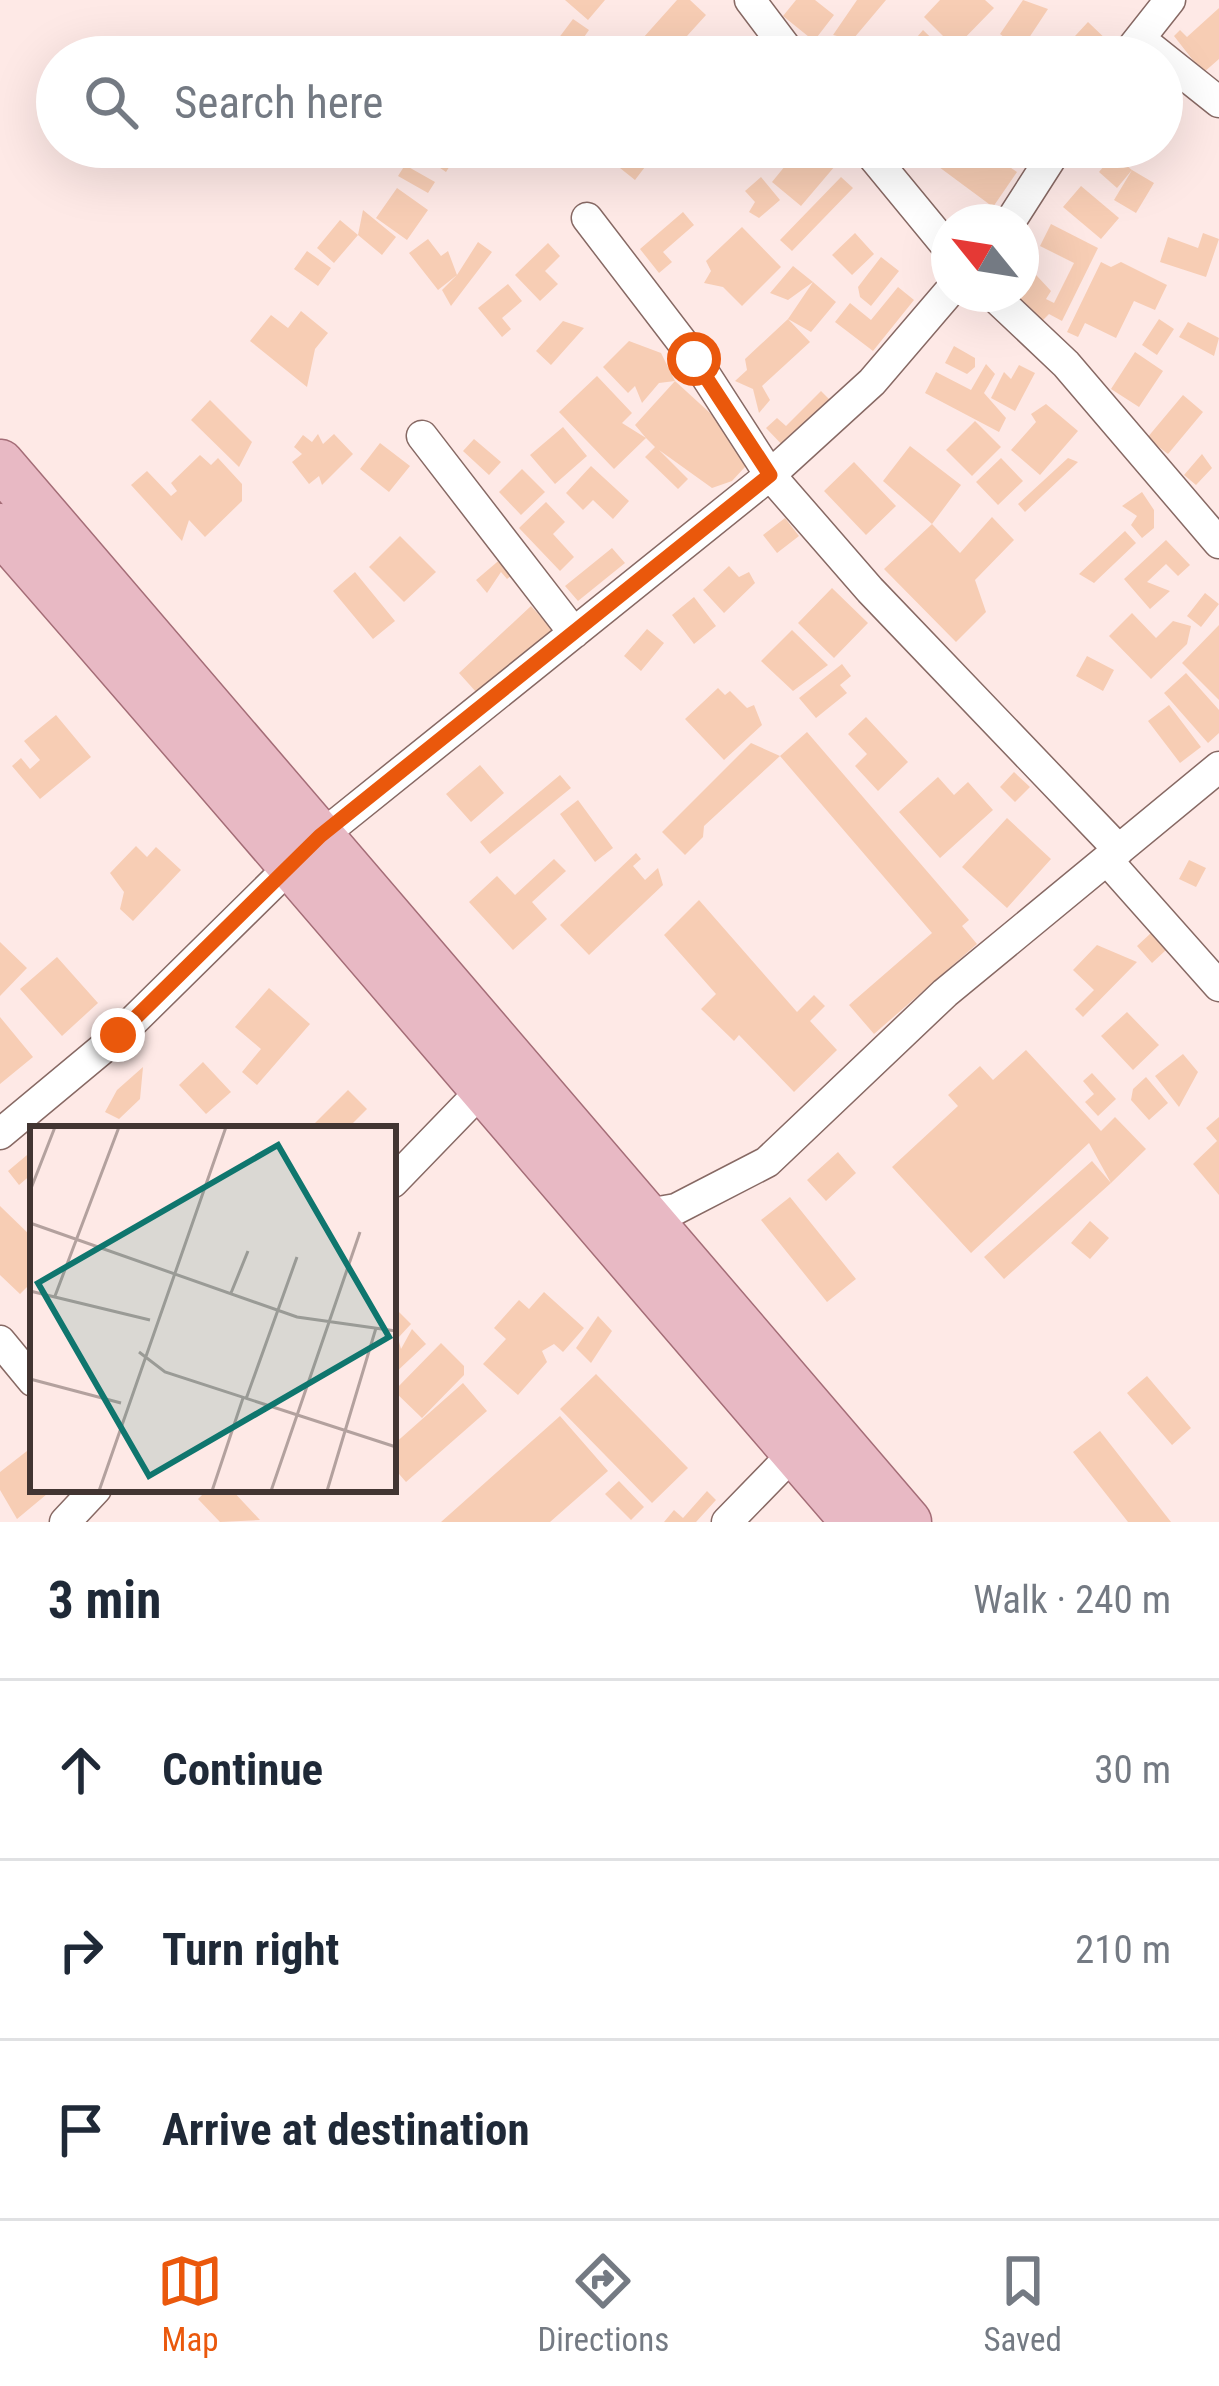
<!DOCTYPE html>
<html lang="en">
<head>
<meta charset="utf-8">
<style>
  body { margin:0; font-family:"Roboto Condensed",sans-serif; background:#f2f2f3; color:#1f2937 }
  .compass { position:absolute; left:931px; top:204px; width:108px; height:108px; border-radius:50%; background:#fff; box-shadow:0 12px 48px #0002; rotate:300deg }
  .stop { position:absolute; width:36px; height:36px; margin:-27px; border:9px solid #ea580c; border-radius:50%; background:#fff }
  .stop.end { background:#ea580c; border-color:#fff; box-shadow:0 3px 12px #0008 }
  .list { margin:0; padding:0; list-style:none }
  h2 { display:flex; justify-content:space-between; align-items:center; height:156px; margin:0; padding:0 48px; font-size:51px }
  h2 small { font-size:39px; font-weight:400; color:#747a83 }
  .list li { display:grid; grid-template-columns:78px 1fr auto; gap:36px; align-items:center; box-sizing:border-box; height:180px; padding:0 48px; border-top:3px solid #e0e1e3 }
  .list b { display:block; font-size:45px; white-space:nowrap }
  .list em { font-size:39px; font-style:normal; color:#747a83 }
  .icon { flex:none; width:66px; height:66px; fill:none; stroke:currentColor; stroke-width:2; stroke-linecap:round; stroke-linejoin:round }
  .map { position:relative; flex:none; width:1219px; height:1522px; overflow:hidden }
  .search { position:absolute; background:#fff; box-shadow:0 12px 48px #0002; left:36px; right:36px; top:36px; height:132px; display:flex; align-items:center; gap:30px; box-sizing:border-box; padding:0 42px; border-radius:66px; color:#747a83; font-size:45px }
  .sheet { height:696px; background:#fff }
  nav { display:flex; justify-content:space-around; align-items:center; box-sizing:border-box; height:168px; border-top:3px solid #e0e1e3; background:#fff; font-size:33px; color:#747a83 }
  nav a { display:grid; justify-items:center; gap:6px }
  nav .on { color:#ea580c }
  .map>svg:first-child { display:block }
</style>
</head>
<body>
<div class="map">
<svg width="1219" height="1522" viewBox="0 0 1219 1522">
  <rect width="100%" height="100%" fill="#fee9e6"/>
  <path fill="#f7cdb4" d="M565,0H605L588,20Z
    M677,0H690L706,15L668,57H626Z
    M796,0H815L834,15L814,41L783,16Z
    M857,0H886L838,57L830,53L845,38L833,35Z
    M940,0H985L994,8L955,48L924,17Z
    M1023,0L1048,9L1021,50L1000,34Z
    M1219,8V59L1203,73L1174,36L1180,30L1187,37Z
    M573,19L589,30L570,57H557L549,51Z
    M1088,22L1111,44L1099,57L1075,36Z
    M923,30L951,57H900Z
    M590,38L616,57H576Z
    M430,147H462L446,172L424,157Z
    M808,147L835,166L801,206L772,182L785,166L778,160L788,148L800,158Z
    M912,147H980L1017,172L993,207Z
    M632,152L648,163L635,180L620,168Z
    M1113,155L1132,170L1117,188L1099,172Z
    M405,165L435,182L428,193L398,176Z
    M1132,170L1154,183L1136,213L1114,200Z
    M761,177L780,200L759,218L749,212L755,202L745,191Z
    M841,177L853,188L792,251L780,240Z
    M1081,186L1119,218L1101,239L1063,207Z
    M397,188L428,210L407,240L376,218Z
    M363,210L396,237L382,255L358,235Z
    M683,212L694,225L663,252L672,262L659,273L640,249Z
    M340,220L358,235L334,263L317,248Z
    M1051,224L1098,248L1062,321L1049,314L1040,323L1013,294H1021L1024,262L1051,291L1046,299L1054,303L1074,263L1040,246Z
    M742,227L781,267L742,306L723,287L704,283L711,271L706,261Z
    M855,233L874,254L852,275L832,255Z
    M1203,233L1219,239L1206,277L1160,262L1168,237L1198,248Z
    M428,239L441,256L448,251L457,275L478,242L492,252L451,306L442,290L457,275L438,290L409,253Z
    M548,243L560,256L545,271L558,284L540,301L515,275Z
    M307,251L331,268L318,286L294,269Z
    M881,257L899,271L871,306L860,297L858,287Z
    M1101,262L1111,267L1121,262L1167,285L1155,310L1134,301L1116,338L1085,323L1078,337L1067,332Z
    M793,266L813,282L788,300L770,293Z
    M813,282L836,302L811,332L788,319L810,342L762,386L770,400L759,413L753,389L735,381L747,370L745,359L788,319Z
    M508,284L522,301L502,318L511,329L502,337L478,308Z
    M898,287L914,300L873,351L835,322L850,303L871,320Z
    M301,311L328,333L315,349L307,387L250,341L271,315L288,328Z
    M1159,319L1174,329L1157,355L1142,345Z
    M563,321L584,328L551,365L536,351Z
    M1188,322L1219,338L1214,356L1179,337Z
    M629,341L661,353L675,381L756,455L732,481L712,488L659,450L688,479L678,489L645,457L655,447L646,438L614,469L559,412L597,376L632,413L622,423L646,438L635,425L675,381L659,383L642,403L635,386L628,393L603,367Z
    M954,346L975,358V367L967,374L945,363Z
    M1135,352L1163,371L1139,407L1111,389Z
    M986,364L995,374L984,393L1006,418L999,432L925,393L936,372L971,390Z
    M1019,365L1035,373L1015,411L991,398L1004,372L1011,379Z
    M821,391L835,405L788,451L766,428L777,418L786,426Z
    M1183,395L1203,412L1168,454L1147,438Z
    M210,400L252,442L239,467L191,420Z
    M1046,404L1078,431L1040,475L1011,450L1036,422L1031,414Z
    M975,421L1001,447L972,476L946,450Z
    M563,427L587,456L555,484L530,455Z
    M318,434L323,444L334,434L353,454L322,485L319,476L309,484L292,462L302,454L294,447L303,435L312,442Z
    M474,439L501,462L489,475L463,451Z
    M380,443L410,466L389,492L360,469Z
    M910,446L961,485L932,524L883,481Z
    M1202,454L1212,468L1196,485L1184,475Z
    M200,455L211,465L218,458L242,484V501L205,537L189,520L182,541L131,485L147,471L171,496L177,491L171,483Z
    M1001,458L1023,481L998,505L976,482Z
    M1068,458L1078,462L1025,512L1018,504Z
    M854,462L896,506L866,535L824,491Z
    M591,466L629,501L613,519L593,500L583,510L566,493Z
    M522,469L545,492L521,515L499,492Z
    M1142,492L1154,510V528L1142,538L1131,525L1137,516L1122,506Z
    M546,502L565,522L553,534L574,557L560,571L519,528Z
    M992,517L1014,540L975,580L986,612L956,642L884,569L932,524L960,553Z
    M785,518L799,536L777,553L763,535Z
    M1125,531L1136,543L1094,583L1079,574Z
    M400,536L436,572L404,602L369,567Z
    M1166,540L1190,565L1178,576L1166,564L1147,582L1170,591L1150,609L1124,579Z
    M612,548L625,563L578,601L565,586Z
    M503,557L516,572L507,579L501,572L487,593L476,580Z
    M729,566L739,577L749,572L755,583L724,613L703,590Z
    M355,572L395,621L373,639L333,591Z
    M832,588L868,623L834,658L798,623Z
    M1205,593L1219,604L1201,627L1187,616Z
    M694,597L716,626L694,644L672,615Z
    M531,606L559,637L486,703L459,673Z
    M1132,613L1156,638L1173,621L1191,626L1187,644L1151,679L1109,636Z
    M1219,625V700L1182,663Z
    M647,629L664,643L641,671L624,656Z
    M792,630L828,665L793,691L761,661Z
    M1087,656L1114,670L1103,691L1076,676Z
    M842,664L851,676L840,685L847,693L816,718L799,698Z
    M1186,673L1219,710V733L1208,743L1164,693Z
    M718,688L725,695L730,691L747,708L754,705L762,725L724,760L685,719Z
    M1169,705L1201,747L1180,763L1148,721Z
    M56,715L91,757L40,799L12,766L21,758L30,769L40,760L24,741Z
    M866,717L908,762L878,791L855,766L867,754L848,734Z
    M807,732L969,920L962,926L977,944L874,1034L849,1005L932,933L780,756Z
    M751,743L780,756L704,826L703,837L685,855L662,832Z
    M480,765L504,793L471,822L446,794Z
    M1014,772L1030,787L1015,802L1000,787Z
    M560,775L571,788L490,854L480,842Z
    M938,777L954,795L968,782L993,810L940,858L899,812Z
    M578,800L613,848L595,862L560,814Z
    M1007,818L1051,859L1007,908L962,867Z
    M136,846L147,857L156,847L181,870L133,921L120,909L124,892L110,873Z
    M636,853L641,859L633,866L645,880L658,868L663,885L589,955L560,925Z
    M554,859L566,871L532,902L547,919L513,950L469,902L497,876L515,895Z
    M1189,860L1206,868L1196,887L1179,879Z
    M699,900L797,1012L814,995L825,1006L810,1021L837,1050L794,1092L739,1035L734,1041L701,1009L716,994L664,935Z
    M1151,933L1166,950L1152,963L1137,946Z
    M0,942L27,968L0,996Z
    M1097,945L1137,962L1083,1017L1075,1009L1094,990L1073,970Z
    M57,957L98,1003L62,1036L20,989Z
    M269,988L310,1024L257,1085L242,1072L261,1049L235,1027Z
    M1127,1012L1159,1045L1133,1070L1101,1036Z
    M0,1017L33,1057L0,1084Z
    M1026,1050L1101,1131L1115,1117L1146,1149L1111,1183L1089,1143L971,1253L892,1167L958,1106L948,1095L980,1066L993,1080Z
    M1183,1054L1198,1072L1179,1107L1155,1076Z
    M203,1062L231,1092L206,1114L179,1085Z
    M143,1067L140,1099L119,1119L105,1112L117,1090Z
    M1092,1073L1116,1099L1098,1116L1085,1102L1094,1094L1083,1081Z
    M1146,1077L1168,1103L1149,1120L1131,1100L1133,1089Z
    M348,1090L367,1109L347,1129H309Z
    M1219,1117V1195L1193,1164L1217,1141L1206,1128Z
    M33,1150V1173L19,1185L8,1171Z
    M838,1152L856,1173L826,1201L807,1180Z
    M1092,1161L1111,1183L1004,1279L984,1257Z
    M790,1197L856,1279L827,1302L761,1220Z
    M0,1206L33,1238V1281L20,1294L0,1275Z
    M1090,1221L1109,1238L1090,1259L1071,1243Z
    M544,1292L584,1328L563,1352L554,1344L542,1351L547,1362L518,1395L483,1364L506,1339L494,1328L519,1300L529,1309Z
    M393,1306L411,1324L398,1338L401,1349L412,1329L426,1344L393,1375Z
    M598,1316L612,1331L591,1363L576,1348Z
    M441,1343L464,1366V1375L422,1418L394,1391Z
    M596,1374L688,1468L652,1503L560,1409Z
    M1147,1376L1191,1428L1172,1445L1127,1393Z
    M463,1383L487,1411L406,1482L393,1467V1445Z
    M560,1416L608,1471L550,1522H441Z
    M1100,1431L1171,1522H1128L1073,1452Z
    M27,1451L33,1458V1489H53L17,1519L0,1490V1472Z
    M619,1481L644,1507L631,1520L605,1494Z
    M208,1489H231L260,1520L220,1522L198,1499Z
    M707,1491L716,1500L696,1522H664L674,1510L683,1518Z"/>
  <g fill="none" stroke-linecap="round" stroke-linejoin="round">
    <g stroke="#876964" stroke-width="33">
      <path id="street" d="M750,0L793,57
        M1140,39L1219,102
        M1125,57L1170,0
        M865,147L949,249
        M587,218L695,359L770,475L870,590L1119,850
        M1010,222L1058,147
        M992,294L1066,364L1219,543
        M422,436L574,633
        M1107,860L1219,986
        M0,1134L119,1035L320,837L770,475L872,382L949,292
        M393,1182L482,1090
        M636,1216L676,1209L767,1162L945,993L1219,767
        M0,1341L33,1381
        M65,1522L96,1489
        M727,1522L795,1452"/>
    </g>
    <g stroke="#a46d77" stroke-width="51">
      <path id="primary" d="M0,464L907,1522
        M0,528C288,857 570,1191 856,1522"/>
    </g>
    <use href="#street" stroke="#fff" stroke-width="30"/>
    <use href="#primary" stroke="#e8b9c4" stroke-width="48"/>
  </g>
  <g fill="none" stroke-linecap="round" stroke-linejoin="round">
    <path stroke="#ea580c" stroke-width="15" d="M118,1035L320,836L770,475L694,359"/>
  </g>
  <g transform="translate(30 1126)">
    <rect width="366" height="366" fill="#fee9e6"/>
    <path fill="none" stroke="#b3a19e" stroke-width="3" d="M0,65L25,1M0,97L267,191L366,205M0,165L120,194M201,167L218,125M25,170L89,1M109,226L135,246L366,321M0,253L91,277M216,273L267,131M69,365L196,1M182,365L213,272M241,365L330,106M297,365L346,202"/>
    <path fill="#0f766e" fill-opacity="0.15" stroke="#0f766e" stroke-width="6" d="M248,19L359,211L119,350L8,157Z"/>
    <rect width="366" height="366" fill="none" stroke="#423532" stroke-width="6"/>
  </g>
</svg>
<svg class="compass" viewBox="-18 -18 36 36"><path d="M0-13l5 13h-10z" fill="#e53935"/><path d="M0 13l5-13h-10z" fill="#747a83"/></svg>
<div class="stop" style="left:694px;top:359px"></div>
<div class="stop end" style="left:118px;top:1035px"></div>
<div class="search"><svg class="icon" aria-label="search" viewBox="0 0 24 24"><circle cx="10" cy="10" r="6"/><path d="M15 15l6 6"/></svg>Search here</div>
</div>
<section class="sheet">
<h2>3 min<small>Walk · 240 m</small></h2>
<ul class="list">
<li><svg class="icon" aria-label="ahead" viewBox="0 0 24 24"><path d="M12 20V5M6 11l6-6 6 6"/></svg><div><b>Continue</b></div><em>30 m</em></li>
<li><svg class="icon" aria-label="right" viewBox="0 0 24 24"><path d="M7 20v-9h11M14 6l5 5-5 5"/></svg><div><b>Turn right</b></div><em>210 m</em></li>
<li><svg class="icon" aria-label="arrive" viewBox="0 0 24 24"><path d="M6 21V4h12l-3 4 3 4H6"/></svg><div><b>Arrive at destination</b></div></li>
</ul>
</section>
<nav>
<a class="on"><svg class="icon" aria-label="map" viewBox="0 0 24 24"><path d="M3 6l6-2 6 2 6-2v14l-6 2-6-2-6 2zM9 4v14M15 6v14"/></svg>Map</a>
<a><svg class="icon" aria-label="directions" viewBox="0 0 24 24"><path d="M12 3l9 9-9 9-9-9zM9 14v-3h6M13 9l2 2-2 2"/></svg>Directions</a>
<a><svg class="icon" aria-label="saved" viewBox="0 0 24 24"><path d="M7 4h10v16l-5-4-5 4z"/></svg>Saved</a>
</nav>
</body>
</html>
